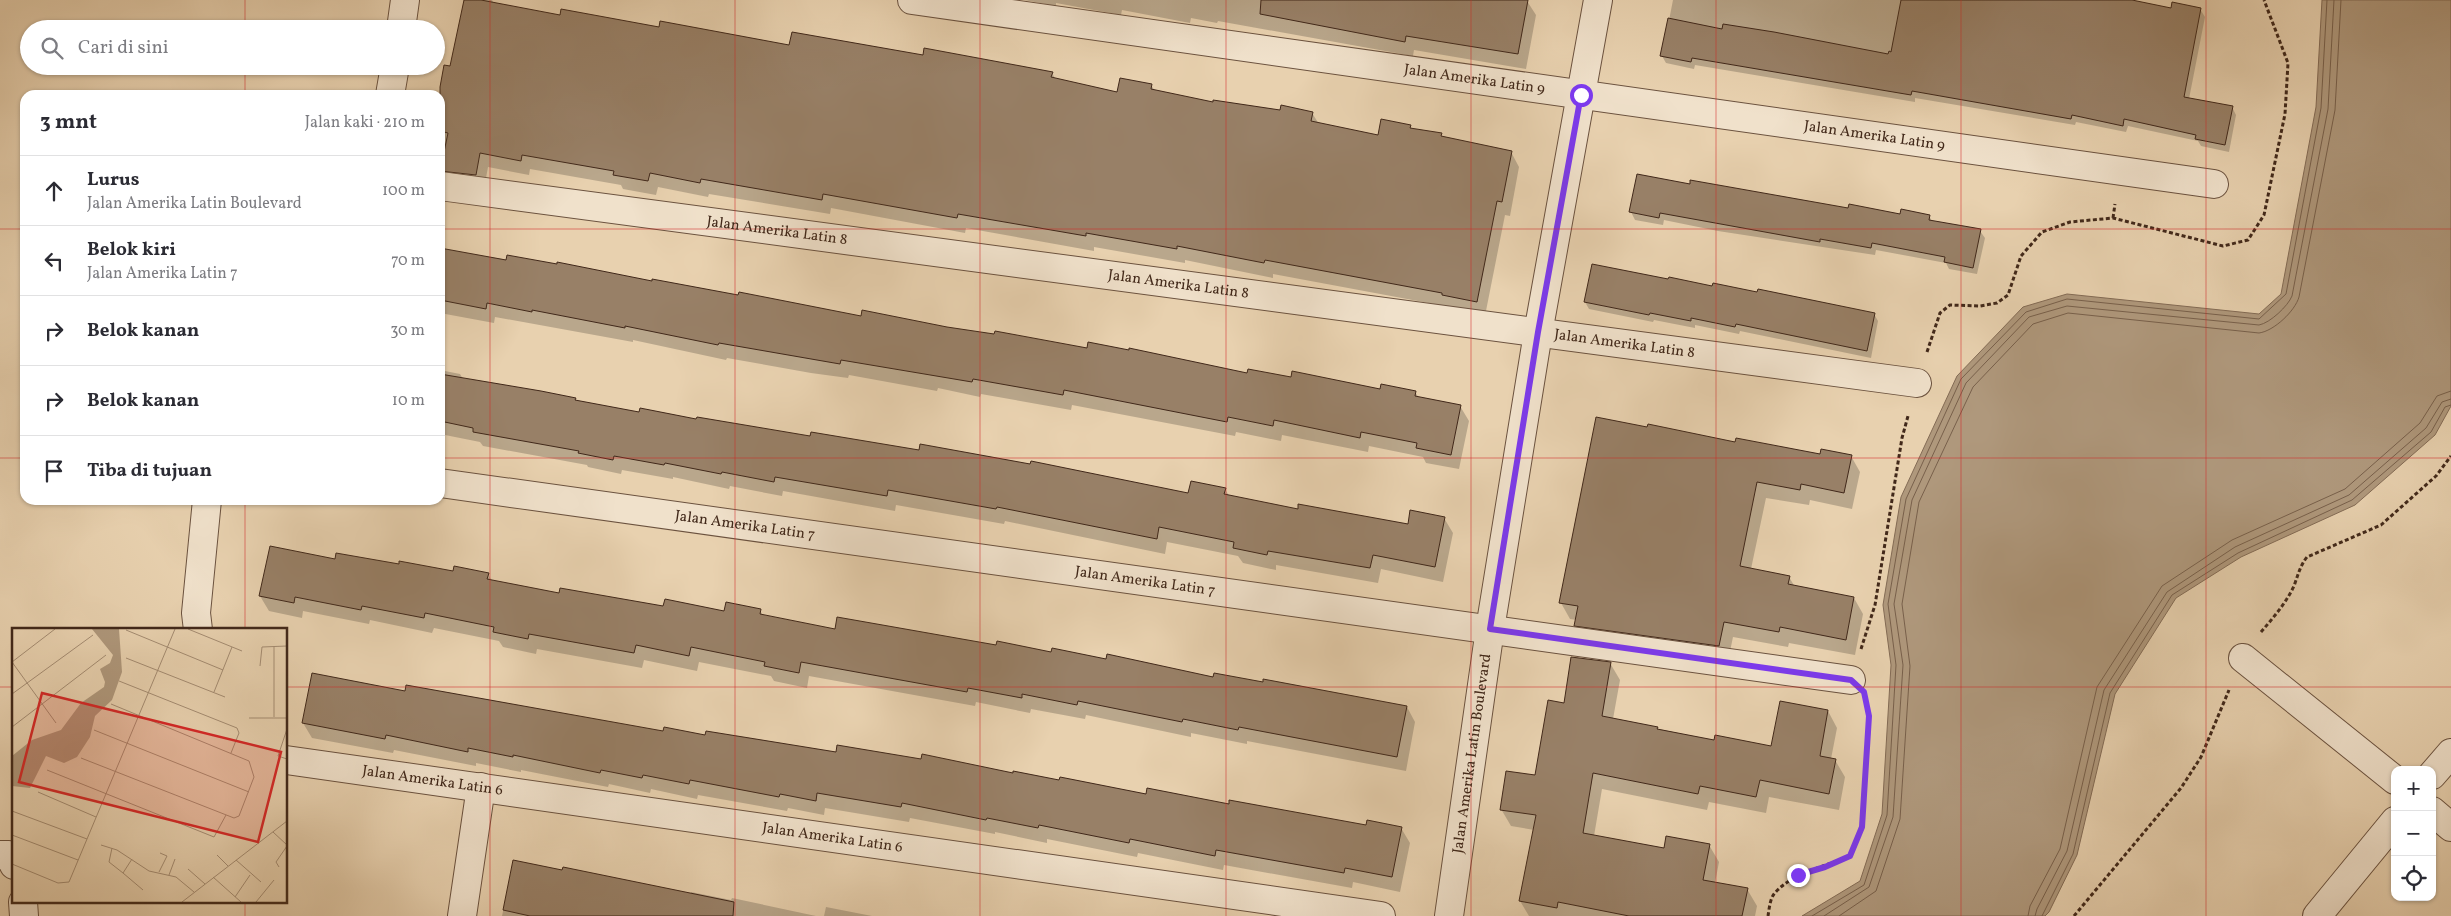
<!DOCTYPE html>
<html lang="id">
<head>
<meta charset="utf-8">
<style>
  body { margin:0; font-family:Vollkorn,serif; background:#f2f2f3; color:#2b2b33 }
  .controls { position:absolute; right:15px; bottom:15px; display:grid; overflow:hidden; border-radius:10px; box-shadow:0 1px 4px #0004 }
  .controls button { width:45px; height:45px; display:grid; place-items:center; padding:0; border:0; border-bottom:1px solid #e1e1e2; background:#fff; color:#2b2b33; font:25px sans-serif }
  .stop { position:absolute; width:15px; height:15px; margin:-11px; border:4px solid #7c3aed; border-radius:50%; background:#fff }
  .stop.end { background:#7c3aed; border-color:#fff; box-shadow:0 1px 5px #0008 }
  .list { margin:0; padding:0; list-style:none }
  h2 { display:flex; justify-content:space-between; align-items:center; height:65px; margin:0; padding:0 20px; font-size:21px }
  h2 small { font-size:16px; font-weight:400; color:#7c7c81 }
  .list li { display:grid; grid-template-columns:32px 1fr auto; gap:15px; align-items:center; box-sizing:border-box; height:70px; padding:0 20px; border-top:1px solid #e1e1e2 }
  .list b { display:block; font-size:19px; white-space:nowrap }
  .list p { margin:0; font-size:16px; white-space:nowrap; color:#7c7c81 }
  .list em { font-size:16px; font-style:normal; color:#7c7c81 }
  .icon { flex:none; width:28px; height:28px; fill:none; stroke:currentColor; stroke-width:2; stroke-linecap:round; stroke-linejoin:round }
  .map { position:relative; flex:none; width:2451px; height:916px; overflow:hidden }
  .search { position:absolute; background:#fff; box-shadow:0 1px 4px #0004; left:20px; top:20px; width:425px; height:55px; display:flex; align-items:center; gap:12px; box-sizing:border-box; padding:0 18px; border-radius:28px; color:#7c7c81; font-size:19px }
  .panel { position:absolute; background:#fff; box-shadow:0 1px 4px #0004; left:20px; top:90px; width:425px; height:415px; border-radius:15px }
  .map>svg:first-child { display:block }
</style>
</head>
<body>
<div class="map">
<svg width="2451" height="916" viewBox="0 0 2451 916">
  <rect width="100%" height="100%" fill="#e8d1af"/>
  <filter id="stains"><feTurbulence type="fractalNoise" baseFrequency=".004" numOctaves="4"/><feColorMatrix values="0 0 0 0 .2 0 0 0 0 .09 0 0 0 0 .02 0 0 0 .5 -.17"/></filter>
  <radialGradient id="worn" r=".72"><stop offset=".6" stop-color="#630" stop-opacity="0"/><stop offset="1" stop-color="#630" stop-opacity=".3"/></radialGradient>
  <path fill="#af987c" stroke="#836b55" d="M2322,0H2451V406L2435,435L2355,505L2241,557L2176,598L2115,694L2077,855L2049,912L2045,916H1802L1860,881L1882,814L1891,665L1883,605L1901,497L1957,376L2023,307L2067,294L2259,314L2281,294L2316,107Z"/>
  <path fill="#0003" d="M465,0H492L494,4L561,16L790,46L924,56L1052,73L1056,80L1118,93L1151,85L1155,91L1214,104L1312,113L1319,124L1379,136L1410,126L1412,129L1511,152L1519,167L1510,216L1505,215L1485,316L1452,309L1450,307L1273,274V278L1185,260V263L1094,247V251L966,228L965,233L831,208L830,214L709,194L708,197L658,187L656,195L623,189L621,185L530,169L529,175L488,167L484,189L450,185L442,170L447,145L440,141V95L445,67L451,68Z
    M1024,0H1525L1527,1L1536,15L1526,69L1414,50L1413,56L1218,21L1217,23L1191,18L1190,23L1122,10L1121,15L1056,3V6Z
    M1673,0H2125L2172,9H2200L2205,17L2189,99L2232,107L2236,115L2229,152L2201,146L2198,141L2128,126L2126,132L2076,122L2075,125L1915,98V102L1695,65L1694,69L1666,63L1662,56Z
    M1849,209L1900,216H1929L1932,221L1980,231L1985,238L1977,274L1949,269L1946,263L1876,250L1875,255L1718,231L1664,220L1663,225L1635,220L1631,212Z
    M440,249L862,317L1248,375L1381,390L1415,392L1419,398L1460,406L1469,421L1459,469L1426,463L1423,457L1369,446L1368,452L1282,435L1281,441L1236,432L1235,436L1072,405L1071,410L981,394L980,397L938,388L937,391L849,375L848,378L811,373L727,358L726,360L633,340V342L495,317L494,323L440,313Z
    M1669,281L1874,314L1878,321L1871,358L1740,331L1739,334L1695,325V328L1654,320L1653,322L1589,309L1585,302Z
    M440,370L460,374L463,379L575,399L577,402L640,413L1189,495L1225,489L1229,496L1299,510L1409,525L1444,518L1453,533L1443,582L1381,569L1378,583L1276,565V570L1243,563L1238,556L1167,542L1165,554L1005,521L1004,524L896,505L895,511L783,491L782,496L730,486L729,489L673,477V479L622,470L621,474L588,467L587,465L483,446L480,442L440,434Z
    M1736,443L1821,455L1851,456L1860,472L1852,509L1810,500L1809,505L1766,498L1751,569L1789,577L1795,587L1854,598L1863,614L1855,655L1789,643L1788,647L1733,637L1728,661L1585,641L1575,625L1577,620L1570,619L1561,603Z
    M336,561L454,573L488,574L492,581L560,594L664,608L725,612L760,610L763,616L836,630L1107,660L1407,707L1415,722L1406,771L1247,741V744L1191,733V737L1086,715L1085,719L1031,709L1030,713L976,702L975,706L809,676L807,688L774,681L771,676L699,662L697,671L644,660L642,668L537,649L536,654L503,647L499,641L434,628L432,633L370,620L369,624L303,611L302,618L269,611L260,596Z
    M1610,663L1620,680L1613,719L1715,741L1772,747L1828,711L1837,728L1831,759L1835,760L1845,777L1839,810L1769,797L1766,813L1709,802L1707,810L1602,789L1594,836L1665,850L1709,845L1719,862L1715,883L1747,889L1757,906L1755,916H1529L1520,901L1534,830L1511,826L1501,809L1536,777L1565,705Z
    M406,693L664,732L1014,774L1367,827L1401,828L1410,843L1400,892L1353,882L1352,888L1224,865L1223,870L1138,853L1137,857L1047,839V843L995,832V834L910,818L909,822L825,808L824,815L788,808L787,811L698,795L697,799L651,789L650,793L609,784L608,787L521,770V772L476,763V766L394,750L393,753L312,738L303,723Z
    M514,861L690,895L691,892L731,900L732,898L816,916H502Z
    M826,907L872,916H824Z"/>
  <g fill="none" stroke-linecap="round" stroke-linejoin="round">
    <path stroke="#78604b" stroke-width="1" d="M1812,916L1864,885L1887,815L1896,665L1888,604L1906,499L1961,379L2026,312L2067,299L2259,319L2286,294L2321,108L2327,0
      M1824,916L1869,887L1893,817L1903,665L1894,604L1912,500L1966,383L2029,317L2067,306L2259,325C2270,323 2288,306 2292,296L2328,109L2334,0
      M1839,916L1876,891L1900,819L1910,666L1902,604L1919,502L1973,387L2033,324L2068,313L2259,333C2274,331 2295,311 2299,297L2335,110L2341,0
      M2028,916L2030,906L2060,849L2097,687L2162,586L2232,540L2345,489L2420,423L2437,396L2451,391
      M2035,916L2037,909L2067,851L2104,690L2167,592L2235,547L2349,495L2426,428L2442,402L2451,399
      M2042,916L2073,854L2110,693L2172,595L2238,553L2352,500L2431,432L2445,407L2451,405"/>
  </g>
  <path fill="#988067" stroke="#41281a" d="M464,0H481L560,15L561,9L659,27L660,21L789,45L792,32L923,55L924,48L1053,72L1051,77L1117,92L1120,78L1152,84L1151,89L1213,102V100L1280,110L1281,105L1313,112L1311,121L1378,135L1381,119L1411,125L1410,128L1442,133L1441,136L1512,151L1502,202L1497,201L1477,302L1442,295V293L1265,260L1264,263L1177,246V249L1086,233V236L958,214L957,218L823,194L822,200L701,179L700,183L650,173L648,181L613,175L614,171L522,155L521,161L480,153L476,175L440,171L448,133L440,131V87L444,65L450,66Z
    M1261,0H1528L1518,54L1406,36L1405,42L1260,14Z
    M1901,0H2132L2171,8L2172,2L2201,8L2184,97L2233,106L2225,145L2195,139L2196,135L2124,119L2123,126L2072,115L2071,119L1912,91L1911,95L1692,58L1691,62L1660,56L1668,18L1722,29L1723,24L1774,32L1888,54L1889,51L1891,52Z
    M1637,174L1690,184V180L1848,208L1849,204L1900,214L1901,209L1930,215L1929,220L1981,229L1973,268L1944,262L1945,257L1872,243L1871,248L1820,239V242L1660,213L1659,218L1629,212Z
    M440,248L506,260L507,255L557,264V262L652,281V279L738,295L739,292L861,316L862,310L947,327L994,334L995,331L1087,348L1088,342L1129,350V348L1247,373L1248,369L1291,377L1292,371L1380,389L1381,384L1416,391L1415,396L1461,405L1451,455L1416,448L1417,443L1361,432L1360,438L1274,420L1273,426L1228,417L1227,422L1064,390L1063,395L973,379L972,382L841,360L840,364L719,343L718,345L625,326V328L532,310V312L487,303L486,309L440,300Z
    M1592,264L1668,279L1669,277L1712,286L1713,283L1757,292L1758,289L1875,313L1867,351L1736,324L1735,327L1691,318V321L1650,313L1649,315L1584,302Z
    M440,374L541,391L576,398L575,400L639,412L640,408L696,419L697,417L810,436L811,432L919,450L920,444L1030,464L1031,461L1188,493L1191,481L1226,488L1224,494L1298,509V504L1408,524L1410,510L1445,517L1435,567L1373,555L1370,568L1268,551L1267,555L1233,548L1234,542L1159,527L1157,539L997,507L996,509L888,490L887,496L775,477L774,482L722,472L721,474L665,463L664,465L614,456L613,460L578,453L579,451L473,432V428L440,421Z
    M1596,417L1647,427L1648,424L1735,442L1736,438L1820,454L1821,449L1852,455L1844,493L1801,484L1800,490L1757,482L1740,566L1790,576L1788,584L1854,597L1846,640L1780,627L1779,632L1724,622L1719,646L1574,626L1578,606L1559,603Z
    M270,546L335,559L336,553L399,564V561L453,571L454,566L489,573L487,579L559,593L560,588L663,606L665,599L724,611L726,602L761,609L760,614L835,629L837,617L996,645L997,641L1051,652L1052,648L1106,659L1107,654L1213,677L1214,673L1263,682V679L1407,706L1397,757L1239,727L1238,730L1183,719L1182,722L1078,701L1077,705L1022,694V698L968,688L967,692L801,662L799,673L764,666L765,662L691,647L689,656L636,645L634,653L529,634L528,639L493,632L494,627L425,613L424,618L362,606L361,610L295,597L294,603L259,596Z
    M1571,657L1611,662L1602,716L1658,727L1657,729L1714,740L1715,735L1771,746L1780,701L1828,710L1820,756L1836,759L1829,794L1760,780L1756,797L1700,786L1698,794L1593,773L1583,833L1664,848L1666,836L1710,844L1703,880L1748,888L1742,916H1629L1558,902L1557,908L1519,901L1536,815L1500,810L1506,771L1535,775L1548,700L1564,703Z
    M312,673L405,691L406,685L663,731L664,727L705,735L706,731L836,752L837,745L921,759L922,754L1013,773V771L1059,780L1060,777L1146,794L1147,788L1229,804V800L1366,825L1367,820L1402,827L1392,877L1345,868L1344,873L1216,850L1215,856L1130,839L1129,843L1039,825L1038,828L987,818L986,820L902,803L901,807L817,793L816,801L780,794L779,797L690,780L689,784L643,775L642,778L601,770L600,773L513,755V757L468,748V752L386,735L385,739L302,723Z
    M513,860L562,870L563,867L734,902L733,916H530L503,910Z"/>
  <g fill="none" stroke-linecap="round" stroke-linejoin="round">
    <g stroke="#6b523f" stroke-width="30">
      <g id="minor">
        <path id="s1" d="M912,0L2214,184"/>
        <path d="M401,29L405,0"/>
        <path d="M390,95L395,66"/>
        <path id="s2" d="M440,186L1917,383"/>
        <path id="s3" d="M440,483L1851,680"/>
        <path d="M198,630L196,613L207,500"/>
        <path d="M2243,658L2395,780"/>
        <path id="s4" d="M286,760L1381,916"/>
        <path d="M2432,775L2451,753"/>
        <path d="M2432,811L2451,827"/>
        <path d="M0,855H9L14,865"/>
        <path d="M23,902L24,916"/>
        <path d="M462,916L481,787"/>
        <path id="s5" d="M1449,916L1490,629L1538,333L1598,0"/>
        <path d="M2317,916L2395,821"/>
      </g>
    </g>
    <path stroke="#41281a" stroke-width="3" stroke-dasharray="4 2.5" stroke-linecap="butt" d="M2113,218L2115,204
      M1927,352L1940,313L1950,305L1980,306L1997,303L2008,295L2021,256L2042,232L2070,222L2113,218L2223,246L2248,240L2264,215L2285,114L2288,63L2264,0
      M2261,632C2273,618 2286,603 2294,586C2298,575 2300,566 2307,557L2381,525L2436,476L2451,456
      M1861,649L1875,605L1902,438L1908,416
      M1768,916C1769,910 1770,899 1774,894C1791,873 1827,866 1850,856L1862,827L1869,716L1867,708
      M2074,916L2181,788L2201,757L2229,690"/>
    <use href="#minor" stroke="#f0e1cb" stroke-width="28"/>
  </g>
  <g fill="none" stroke-linecap="round" stroke-linejoin="round">
    <path stroke="#7c3aed" stroke-width="6" d="M1581,95L1538,332L1490,629L1851,680L1864,692L1869,716L1862,827L1850,856L1825,867L1798,875"/>
  </g>
  <path fill="none" stroke="#d62828" stroke-width="1" stroke-opacity="0.55" d="M245,0V29M490,0V916M735,0V916M980,0V916M1226,0V916M1471,0V916M1716,0V916M1961,0V916M2206,0V916M245,66V95M0,229H25M440,229H2451M0,458H25M440,458H2451M245,500V630M0,687H14M286,687H2451M245,902V916"/>
  <g text-anchor="middle" dominant-baseline="central" stroke-width="4.5" stroke-linejoin="round" paint-order="stroke">
    <g font-size="15" fill="#41281a" stroke="#f0e1cb">
      <text stroke="none"><textPath href="#s1" startOffset="568">Jalan Amerika Latin 9</textPath></text>
      <text stroke="none"><textPath href="#s1" startOffset="972">Jalan Amerika Latin 9</textPath></text>
      <text stroke="none"><textPath href="#s2" startOffset="340">Jalan Amerika Latin 8</textPath></text>
      <text stroke="none"><textPath href="#s2" startOffset="745">Jalan Amerika Latin 8</textPath></text>
      <text stroke="none"><textPath href="#s2" startOffset="1195">Jalan Amerika Latin 8</textPath></text>
      <text stroke="none"><textPath href="#s3" startOffset="308">Jalan Amerika Latin 7</textPath></text>
      <text stroke="none"><textPath href="#s3" startOffset="712">Jalan Amerika Latin 7</textPath></text>
      <text stroke="none"><textPath href="#s5" startOffset="164">Jalan Amerika Latin Boulevard</textPath></text>
      <text stroke="none"><textPath href="#s4" startOffset="148">Jalan Amerika Latin 6</textPath></text>
      <text stroke="none"><textPath href="#s4" startOffset="552">Jalan Amerika Latin 6</textPath></text>
    </g>
  </g>
  <g transform="translate(12 628)">
    <rect width="275" height="275" fill="#e8d1af"/>
    <path d="M80,1H107L110,44L100,72L83,88L78,109L65,129L52,135L34,128L18,160L0,158V128L20,112L49,102L69,75L92,59L93,54L88,41L98,35L101,27Z" fill="#af987c"/>
    <path fill="none" stroke="#a58d73" stroke-width="1" d="M176,1L230,23M114,2L211,42M114,30L213,69M0,34L44,95M0,34L43,1M248,38L250,19L275,18M107,53L225,100L227,105L219,125M202,64L220,19M0,66L81,7M262,89V18M237,90H275M0,99L94,27M275,101L266,128L275,131M82,102L237,164M69,130L222,190L227,188L242,149L237,133L99,76M35,142L202,209L214,187M26,164L84,189M0,183L75,211M261,204L275,217M0,207L66,232M89,217L105,222L137,243L164,249L182,264M100,220L97,234L111,245M205,227L216,238M120,231L111,245L131,262M224,232L249,254M0,236L46,255L57,254L163,1M267,239L264,234L275,218M176,241L193,256M147,244L155,228L148,225M157,247L163,231M201,249L229,274M223,269L238,247M170,274L275,193M244,274L262,252"/>
    <path fill="#d62828" fill-opacity="0.15" stroke="#d62828" stroke-width="2.5" d="M30,65L269,124L246,214L7,154Z"/>
    <rect width="275" height="275" fill="none" stroke="#41281a" stroke-width="2.5"/>
  </g>
  <rect width="100%" height="100%" filter="url(#stains)"/>
  <rect width="100%" height="100%" fill="url(#worn)"/>
</svg>
<div class="controls">
<button>+</button>
<button>−</button>
<button><svg class="icon" aria-label="locate" viewBox="0 0 24 24"><circle cx="12" cy="12" r="6"/><path d="M12 2v4M12 18v4M2 12h4M18 12h4"/></svg></button>
</div>
<div class="stop" style="left:1581px;top:95px"></div>
<div class="stop end" style="left:1798px;top:875px"></div>
<div class="search"><svg class="icon" aria-label="search" viewBox="0 0 24 24"><circle cx="10" cy="10" r="6"/><path d="M15 15l6 6"/></svg>Cari di sini</div>
<section class="panel">
<h2>3 mnt<small>Jalan kaki · 210 m</small></h2>
<ul class="list">
<li><svg class="icon" aria-label="ahead" viewBox="0 0 24 24"><path d="M12 20V5M6 11l6-6 6 6"/></svg><div><b>Lurus</b><p>Jalan Amerika Latin Boulevard</p></div><em>100 m</em></li>
<li><svg class="icon" aria-label="left" viewBox="0 0 24 24"><path d="M17 20v-9H6M10 6l-5 5 5 5"/></svg><div><b>Belok kiri</b><p>Jalan Amerika Latin 7</p></div><em>70 m</em></li>
<li><svg class="icon" aria-label="right" viewBox="0 0 24 24"><path d="M7 20v-9h11M14 6l5 5-5 5"/></svg><div><b>Belok kanan</b></div><em>30 m</em></li>
<li><svg class="icon" aria-label="right" viewBox="0 0 24 24"><path d="M7 20v-9h11M14 6l5 5-5 5"/></svg><div><b>Belok kanan</b></div><em>10 m</em></li>
<li><svg class="icon" aria-label="arrive" viewBox="0 0 24 24"><path d="M6 21V4h12l-3 4 3 4H6"/></svg><div><b>Tiba di tujuan</b></div></li>
</ul>
</section>
</div>
</body>
</html>
